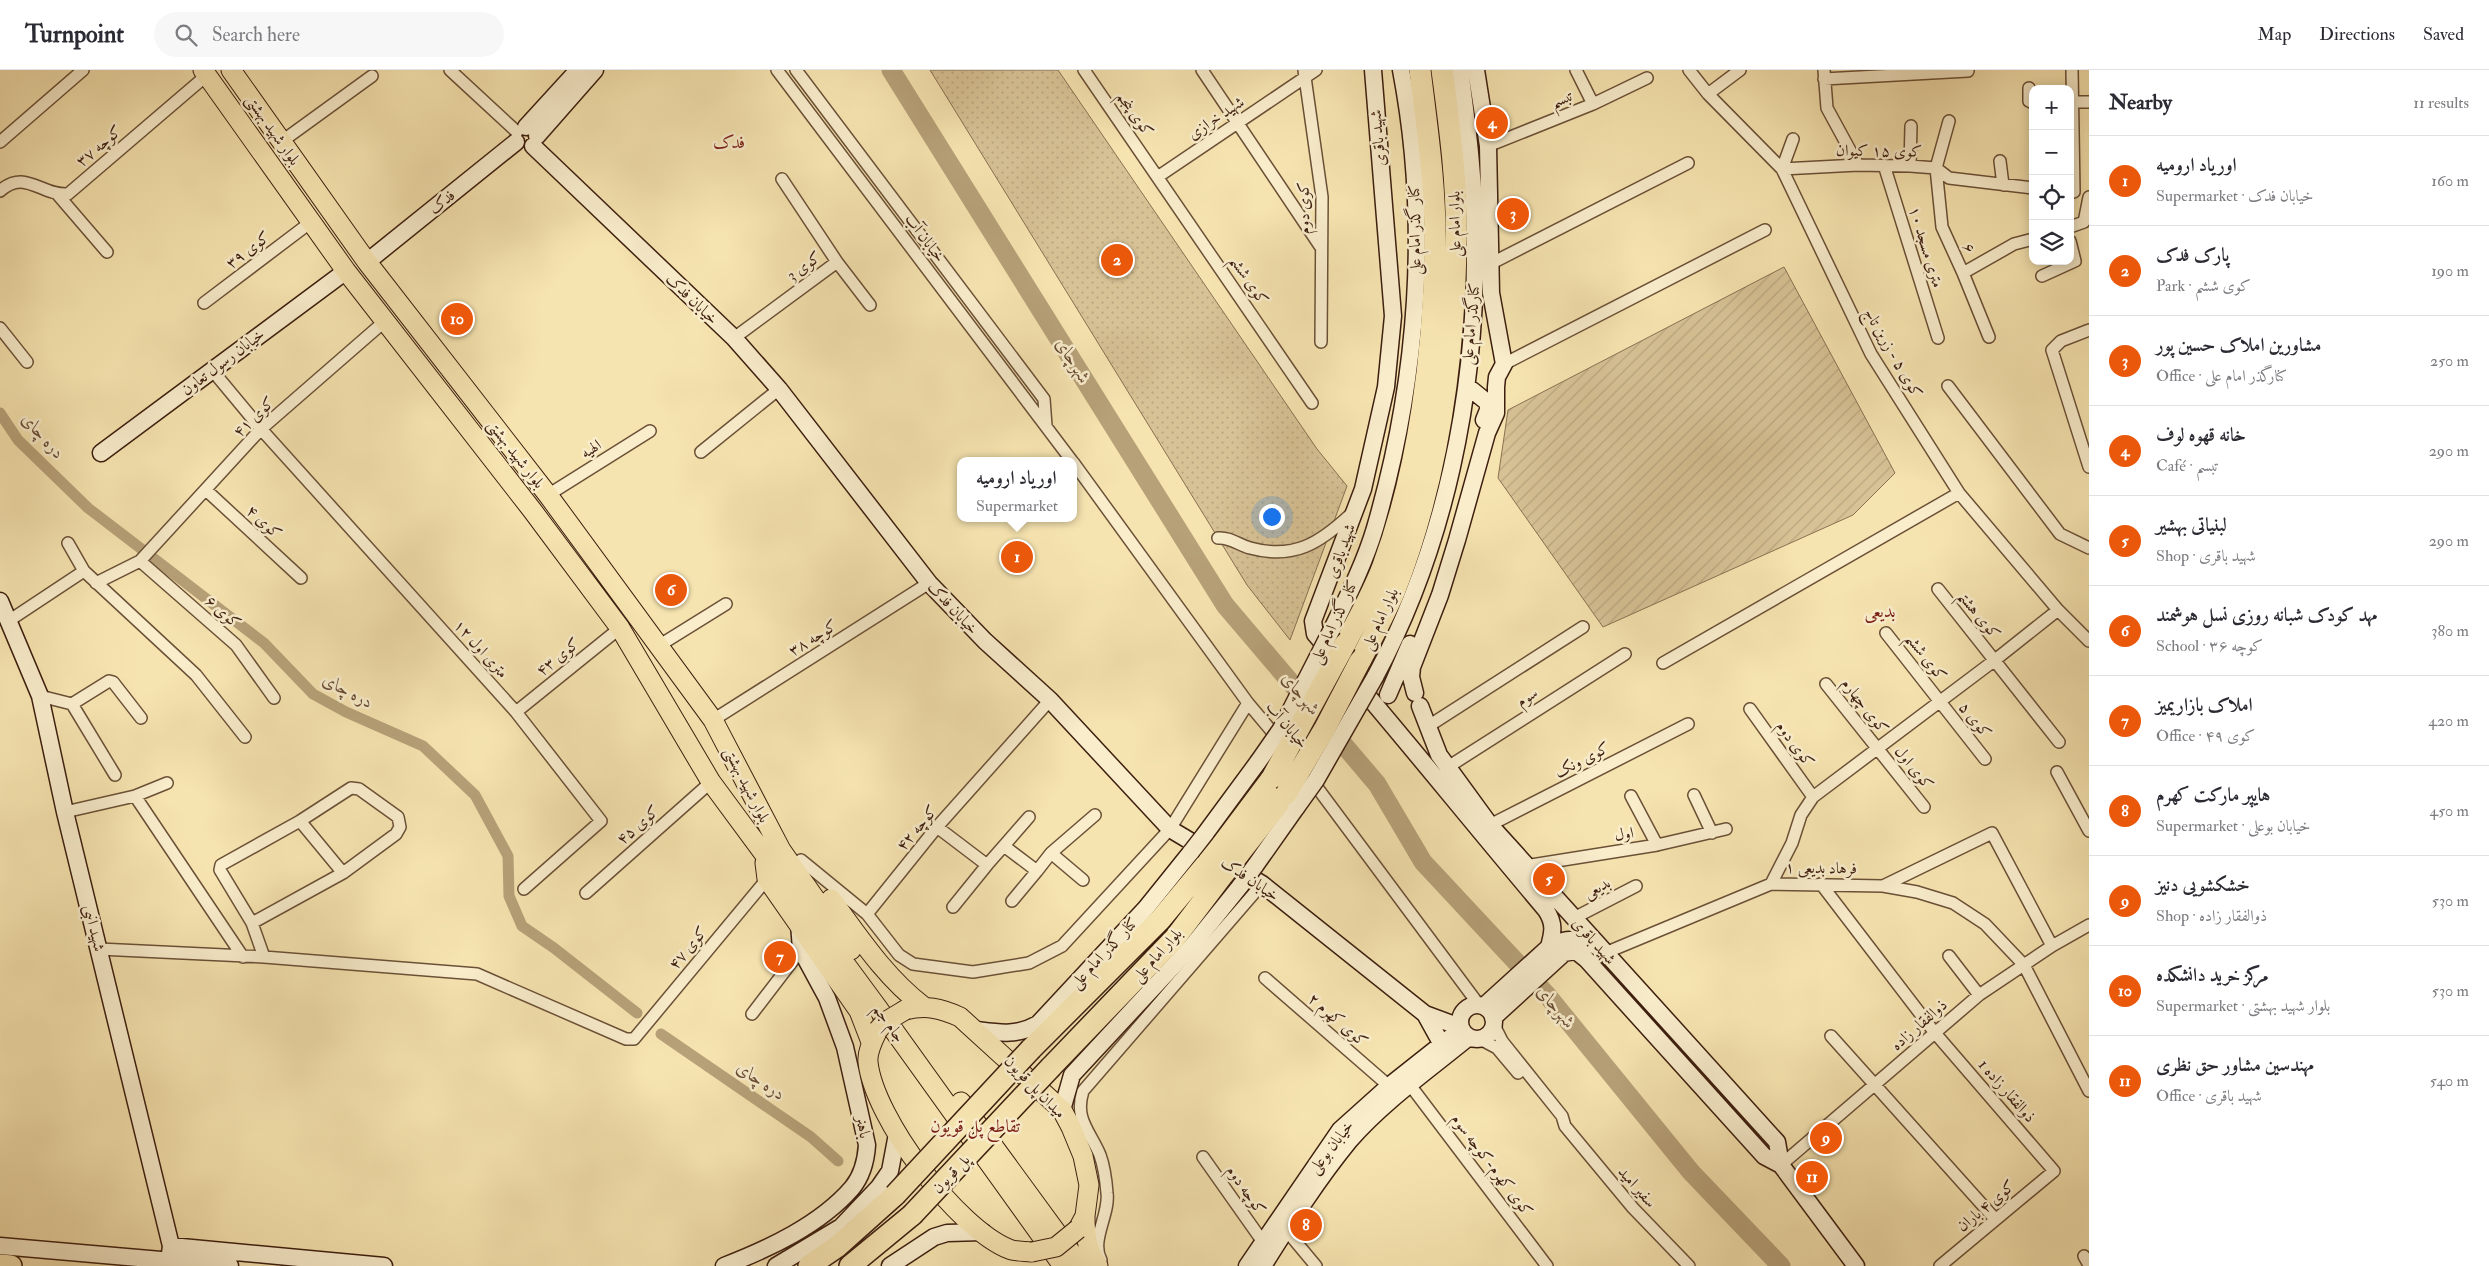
<!DOCTYPE html>
<html lang="en">
<head>
<meta charset="utf-8">
<style>
  body { margin:0; font-family:"IM FELL Double Pica",Amiri,serif; background:#f7f7f7; color:#2b2b33 }
  .controls { position:absolute; right:15px; top:15px; display:grid; overflow:hidden; border-radius:10px; box-shadow:0 2px 12px #0003 }
  .controls button { width:45px; height:45px; display:grid; place-items:center; padding:0; border:0; border-bottom:1px solid #e1e1e2; background:#fff; color:#2b2b33; font:25px sans-serif }
  .you { position:absolute; left:1271px; top:446px; width:18px; height:18px; margin:-12px; border:4px solid #fff; border-radius:50%; background:#1a73e8; box-shadow:0 0 0 8px #1a73e833 }
  .badge { display:grid; place-items:center; width:32px; height:32px; border-radius:50%; background:#ea580c; color:#fff; font-size:16px; font-weight:700 }
  .pin { position:absolute; translate:-50% -50%; border:2px solid #fff; box-shadow:0 1px 5px #0006 }
  .popup { position:absolute; left:957px; top:387px; width:120px; height:65px; box-sizing:border-box; display:grid; place-content:center; border-radius:10px; background:#fff; filter:drop-shadow(0 1px 4px #0005); font-size:16px; white-space:nowrap; color:#7c7c81 }
  .popup b { font-size:19px; color:#2b2b33 }
  .popup::after { content:''; position:absolute; left:50%; top:100%; margin-left:-10px; border:10px solid transparent; border-top-color:#fff }
  .list { margin:0; padding:0; list-style:none }
  h2 { display:flex; justify-content:space-between; align-items:center; height:65px; margin:0; padding:0 20px; font-size:21px }
  h2 small { font-size:16px; font-weight:400; color:#7c7c81 }
  .list li { display:grid; grid-template-columns:32px 1fr auto; gap:15px; align-items:center; box-sizing:border-box; height:90px; padding:0 20px; border-top:1px solid #e1e1e2 }
  .list b { display:block; font-size:19px; white-space:nowrap }
  .list p { margin:0; font-size:16px; white-space:nowrap; color:#7c7c81 }
  .list em { font-size:16px; font-style:normal; color:#7c7c81 }
  .icon { flex:none; width:28px; height:28px; fill:none; stroke:currentColor; stroke-width:2; stroke-linecap:round; stroke-linejoin:round }
  .map { position:relative; flex:none; width:2089px; height:1196px; overflow:hidden }
  header { display:flex; align-items:center; gap:30px; box-sizing:border-box; height:70px; padding:0 25px; background:#fff; border-bottom:1px solid #e1e1e2 }
  header strong { font-size:24px }
  nav { display:flex; gap:28px; margin-inline-start:auto; font-size:18px }
  .search { width:350px; height:45px; background:#f7f7f7; display:flex; align-items:center; gap:12px; box-sizing:border-box; padding:0 18px; border-radius:28px; color:#7c7c81; font-size:19px }
  main { display:flex }
  aside { flex:1; background:#fff }
  .map>svg:first-child { display:block }
</style>
</head>
<body>
<header>
<strong>Turnpoint</strong>
<div class="search"><svg class="icon" aria-label="search" viewBox="0 0 24 24"><circle cx="10" cy="10" r="6"/><path d="M15 15l6 6"/></svg>Search here</div>
<nav><a>Map</a><a>Directions</a><a>Saved</a></nav>
</header>
<main>
<div class="map">
<svg width="2089" height="1196" viewBox="0 0 2089 1196">
  <defs>
    <pattern id="park-dots" width="8" height="8" patternUnits="userSpaceOnUse" patternTransform="scale(1.25)"><rect width="8" height="8" fill="#d7c295"/><path d="M2 2h.1M6 6h.1" fill="none" stroke="#b9a67f" stroke-width="1.8" stroke-linecap="round"/></pattern>
    <pattern id="garden-furrows" width="10" height="10" patternUnits="userSpaceOnUse" patternTransform="scale(1.25)"><rect width="10" height="10" fill="#d7c295"/><path d="M-1 1l2-2M0 10L10 0M9 11l2-2" fill="none" stroke="#b9a67f"/></pattern>
  </defs>
  <rect width="100%" height="100%" fill="#f6e4b0"/>
  <filter id="stains"><feTurbulence type="fractalNoise" baseFrequency=".004" numOctaves="4"/><feColorMatrix values="0 0 0 0 .2 0 0 0 0 .09 0 0 0 0 .02 0 0 0 .5 -.17"/></filter>
  <radialGradient id="worn" r=".72"><stop offset=".6" stop-color="#630" stop-opacity="0"/><stop offset="1" stop-color="#630" stop-opacity=".3"/></radialGradient>
  <path fill="url(#park-dots)" stroke="#8a7052" d="M930,0H1058L1317,379L1347,416L1290,570L1247,515Z"/>
  <path fill="url(#garden-furrows)" stroke="#8a7052" d="M1784,197L1895,403L1853,445L1603,557L1498,408L1508,340Z"/>
  <g fill="none" stroke-linecap="round" stroke-linejoin="round">
    <path stroke="#b7a179" stroke-width="11" d="M0,343L18,370L88,438L264,573L313,624L346,642L423,676L475,725L508,786L509,826L522,856L554,878L637,943
      M661,964L811,1067L838,1091"/>
    <path stroke="#b7a179" stroke-width="19" d="M891,0L1225,535L1377,714L1423,792L1547,925L1691,1102L1781,1196"/>
    <g stroke="#6b5037" stroke-width="14">
      <path id="street" d="M450,0L517,62
        M777,0L1072,391
        M796,0L1044,329L1046,356
        M1084,0L1312,333
        M1202,0L1320,176
        M1304,0L1322,127L1321,272
        M1576,0L1593,34
        M1689,0L1708,24L1782,99L1871,284L1959,423L2058,540L2089,571
        M1824,0L1827,38L1858,95
        M2072,0L2074,122
        M1824,9L1968,1
        M2029,18V31L2033,33
        M1708,24L1740,0
        M2070,32H2089
        M1949,51L1936,98L1942,157L1963,203L1989,267
        M1793,69L1782,99L1858,95L1910,96L1936,98L1949,108L2033,118
        M0,72L83,0
        M281,72L372,6
        M1488,76L1593,34L1647,8
        M2000,91L2003,115
        M1884,95L1938,268
        M1910,96L1911,56
        M1159,106L1316,0
        M0,121C25,98 41,126 68,124L207,5
        M58,125L107,182
        M2070,157L2084,152L2089,127
        M837,192L870,235
        M1490,194L1688,93
        M1963,203L2014,174L2033,169
        M2042,206L2075,191L2070,171
        M204,233L311,152
        M0,258L27,292
        M2089,260L2061,271L2052,280L2089,397
        M734,268L837,192L782,109
        M1504,294L1765,160
        M212,300L261,359L516,642L601,751L524,819
        M1948,316L2060,464L2089,478
        M701,382L779,319
        M1073,392L1248,633L1279,670
        M206,420L301,508
        M548,425L650,361
        M1218,468C1230,467 1239,475 1250,478C1294,490 1320,473 1351,444
        M68,473L84,501L196,605L245,667
        M140,491L236,575L274,628
        M96,513L140,491L261,359L385,251
        M1938,519L2059,672
        M10,550L84,501
        M1886,563L1985,689
        M660,575L726,534
        M1663,593L1959,423
        M1826,614L1924,737
        M40,626L72,634L115,705
        M72,634L109,611L113,612L141,648
        M1750,639L1813,727
        M516,642L620,558
        M713,650L929,513
        M1427,657L1583,557
        M1448,697L1625,584
        M2057,702L2089,761
        M1310,708L1479,935
        M1694,725L1712,763
        M135,726L243,887
        M1631,726L1657,775
        M65,742L135,726L167,713
        M300,751L343,803
        M1490,755L1688,654
        M937,757L987,795L953,837
        M1004,776L1037,801L1012,831
        M1051,783L1095,745
        M801,790L867,844L899,885L913,894L973,902L1029,893L1062,876L1170,759L1248,633
        M987,795L1029,747
        M1525,796L1657,775L1726,759
        M1037,801L1051,783L1083,810
        M1771,814L1792,773L1801,745L1813,727L1995,590L2058,540
        M1821,814L1935,963L2054,1101L1940,1196
        M1883,816L1992,763L2052,876
        M586,823L711,712
        M867,844L937,757L1050,630
        M1574,848L1636,816
        M252,853L343,803L396,764L400,757L398,747L359,719L351,718L300,751L221,795L220,800L252,853L264,887
        M99,879L264,887L477,904L626,969H634L767,809
        M1605,883L1771,814L1883,816L1917,822L1953,833L1985,854L2024,895L2089,1021
        M1949,886L1979,925
        M1265,908L1389,1016
        M752,944L801,880
        M1494,955L1502,971L1562,1046L1565,1056L1633,1138L1689,1196
        M1831,966L1995,1149
        M1480,969L1497,978L1518,1003
        M1410,1015L1547,1196
        M1203,1087L1263,1172
        M1781,1095L1979,925L2052,876L2089,855
        M1286,1160L1316,1196
        M2084,1186L2089,1195
        M1101,1190C1090,1171 1110,1144 1107,1123C1106,1110 1104,1096 1100,1085C1090,1061 1074,1049 1083,1021L1262,814"/>
    </g>
    <g stroke="#3d1e0f" stroke-width="19">
      <path id="secondary" d="M1373,0L1393,246L1386,317L1363,419L1313,551L1315,564C1394,655 1469,749 1546,840C1555,854 1553,862 1549,877
        M526,57L578,0
        M537,66L595,0
        M533,76L734,268L779,319L929,513L985,571L1050,630L1170,759L1262,814L1425,944L1441,973
        M367,192L516,72
        M1472,320L1488,333V340L1484,350
        M101,383L346,201
        M0,531L40,626L65,742L171,1176L169,1191
        M1332,559C1347,528 1365,492 1375,458C1418,310 1430,152 1401,0
        M1375,607C1445,477 1476,324 1475,177C1475,117 1468,59 1460,0
        M1415,623L1411,607L1412,597L1440,525L1457,470L1487,363L1496,343V317L1497,307L1504,294L1491,223L1488,76L1476,0
        M1388,625L1410,574
        M1420,636L1439,685L1490,755L1777,1072L1781,1095
        M1205,764L1258,692
        M1255,796L1296,738
        M1460 952a17 17 0 1 1 34 0a17 17 0 1 1-34 0Z
        M1484,936L1549,877C1566,867 1580,868 1598,877
        M1425,944L1460,957
        M1493,948L1564,883L1576,881L1586,889L1764,1086L1781,1095L1856,1196
        M977,960C1000,963 1017,966 1038,954L1146,838L1191,782
        M1062,1040L1072,1005L1192,876L1241,815
        M0,1176L230,1196
        M171,1176L384,1196
        M724,1196C768,1179 820,1155 852,1118C862,1106 866,1090 867,1075L845,977L827,928L801,880L799,853
        M776,1196L841,1157L879,1117L890,1101L897,1064
        M890,1196L934,1167L947,1163L983,1162
        M1247,1196L1340,1060L1389,1016L1461,959
        M1263,1196C1290,1153 1318,1109 1350,1070C1383,1032 1430,999 1469,967"/>
    </g>
    <g stroke="#3d1e0f" stroke-width="21">
      <path id="primary" d="M203,0L346,201L532,440L620,558L711,712L877,937L1063,1196
        M231,0L367,192L548,425L713,650L781,780L851,880
        M765,793L767,809L859,941L871,972
        M831,829C859,867 885,907 923,936
        M905,940C926,935 940,938 960,947L1062,1040L1071,1057L1083,1086L1089,1115L1085,1146L1078,1159
        M878,960C873,970 867,981 868,992C874,1049 957,1158 1009,1179C1016,1182 1025,1181 1032,1182
        M961,1032L1081,1196
        M1085,1146C1085,1165 1087,1180 1098,1196"/>
    </g>
    <g stroke="#3d1e0f" stroke-width="24">
      <path id="highway" d="M1345,574C1358,549 1373,523 1383,496C1419,398 1434,281 1435,177C1436,118 1427,58 1420,0
        M1360,591C1372,568 1385,544 1395,520C1437,412 1454,293 1456,178C1458,118 1450,59 1442,0
        M1221,776L1272,708
        M1238,785L1286,724
        M1031,979L1160,850L1209,791
        M1051,997L1175,868L1225,802
        M0,1195L11,1196
        M809,1196L838,1176L895,1125
        M850,1196L912,1145"/>
    </g>
    <use href="#street" stroke="#f9edcc" stroke-width="11"/>
    <use href="#secondary" stroke="#f9edcc" stroke-width="16"/>
    <use href="#primary" stroke="#f6e4b0" stroke-width="19"/>
    <use href="#highway" stroke="#f6e4b0" stroke-width="21"/>
    <g stroke="#3d1e0f" stroke-width="19" stroke-linecap="butt">
      <path id="secondary-bridge" d="M1258,692L1281,659L1332,559
        M1296,738L1316,710L1375,607
        M1191,782L1205,764
        M1241,815L1255,796"/>
    </g>
    <g stroke="#3d1e0f" stroke-width="21" stroke-linecap="butt">
      <path id="primary-bridge" d="M878,960L885,952L905,940
        M1032,1182L1056,1177L1078,1159"/>
    </g>
    <g stroke="#3d1e0f" stroke-width="24" stroke-linecap="butt">
      <path id="highway-bridge" d="M1272,708L1345,574
        M1286,724L1325,658L1360,591
        M1209,791L1221,776
        M1225,802L1238,785
        M895,1125L1031,979
        M912,1145L1051,997"/>
    </g>
    <use href="#secondary-bridge" stroke="#f9edcc" stroke-width="16"/>
    <use href="#primary-bridge" stroke="#f6e4b0" stroke-width="19"/>
    <use href="#highway-bridge" stroke="#f6e4b0" stroke-width="21"/>
  </g>
  <g text-anchor="middle" dominant-baseline="central" stroke-width="5" stroke-linejoin="round" paint-order="stroke">
    <g font-size="16" fill="#3d1e0f" stroke="#f9edcc">
      <text transform="translate(1562 29) rotate(-22)">تبسم</text>
      <text transform="translate(1135 44) rotate(55)">کوی پنجم</text>
      <text transform="translate(1216 48) rotate(-34)">شهید خرازی</text>
      <text transform="translate(273 60) rotate(55)">بلوار شهید بهشتی</text>
      <text transform="translate(1378 68) rotate(-95)">شهید باقری</text>
      <text transform="translate(99 76) rotate(-40)">کوچه ۳۷</text>
      <text transform="translate(1879 81) rotate(1)">کوی ۱۵ کیوان</text>
      <text transform="translate(442 132) rotate(-39)">فدک</text>
      <text transform="translate(1304 138) rotate(-91)">کوی دوم</text>
      <text transform="translate(1455 154) rotate(-91)">بلوار امام علی</text>
      <text transform="translate(1415 160) rotate(-91)">کنار گذر امام علی</text>
      <text transform="translate(925 168) rotate(53)">خیابان آب</text>
      <text transform="translate(1926 177) rotate(73)">۱۰ متری مسجد</text>
      <text transform="translate(1969 178) rotate(64)">۶</text>
      <text transform="translate(248 180) rotate(-37)">کوی ۳۹</text>
      <text transform="translate(804 196) rotate(-36)">کوی 3</text>
      <text transform="translate(1249 210) rotate(56)">کوی ششم</text>
      <text transform="translate(692 229) rotate(44)">خیابان فدک</text>
      <text transform="translate(1471 254) rotate(-85)">کنارگذر امام علی</text>
      <text transform="translate(1893 283) rotate(60)">کوی ۵ - زرین تاج</text>
      <text transform="translate(223 292) rotate(-37)">خیابان رسول تعاون</text>
      <text transform="translate(254 347) rotate(-44)">کوی ۴۱</text>
      <text transform="translate(591 379) rotate(-32)">الهیه</text>
      <text transform="translate(516 384) rotate(52)">بلوار شهید بهشتی</text>
      <text transform="translate(264 452) rotate(43)">کوی ۴</text>
      <text transform="translate(1341 481) rotate(-70)">شهید باقری</text>
      <text transform="translate(953 538) rotate(47)">خیابان فدک</text>
      <text transform="translate(223 542) rotate(41)">کوی ۶</text>
      <text transform="translate(1979 545) rotate(51)">کوی هشتم</text>
      <text transform="translate(1380 549) rotate(-65)">بلوار امام علی</text>
      <text transform="translate(1334 552) rotate(-65)">کنار گذر امام علی</text>
      <text transform="translate(813 568) rotate(-32)">کوچه ۳۸</text>
      <text transform="translate(481 579) rotate(48)">۱۲ متری اول</text>
      <text transform="translate(558 587) rotate(-39)">کوی ۴۳</text>
      <text transform="translate(1926 587) rotate(52)">کوی ششم</text>
      <text transform="translate(1527 627) rotate(-33)">سوم</text>
      <text transform="translate(1865 636) rotate(52)">کوی چهارم</text>
      <text transform="translate(1975 650) rotate(51)">کوی ۵</text>
      <text transform="translate(1287 655) rotate(50)">خیابان آب</text>
      <text transform="translate(1795 674) rotate(54)">کوی دوم</text>
      <text transform="translate(1582 690) rotate(-27)">کوی ونک</text>
      <text transform="translate(1914 698) rotate(51)">کوی اول</text>
      <text transform="translate(747 715) rotate(63)">بلوار شهید بهشتی</text>
      <text transform="translate(638 755) rotate(-41)">کوی ۴۵</text>
      <text transform="translate(917 758) rotate(-50)">کوچه ۴۲</text>
      <text transform="translate(1624 764) rotate(-9)">اول</text>
      <text transform="translate(1821 798) rotate(1)">فرهاد بدیعی ۱</text>
      <text transform="translate(1250 809) rotate(34)">خیابان فدک</text>
      <text transform="translate(1597 818) rotate(-28)">بدیعی</text>
      <text transform="translate(94 858) rotate(76)">شهید انبی</text>
      <text transform="translate(1594 871) rotate(48)">شهید باقری</text>
      <text transform="translate(688 878) rotate(-50)">کوی ۴۷</text>
      <text transform="translate(1104 883) rotate(-47)">کنار گذر امام علی</text>
      <text transform="translate(1157 885) rotate(-48)">بلوار امام علی</text>
      <text transform="translate(1338 950) rotate(41)">کوی کهرم ۲</text>
      <text transform="translate(889 953) rotate(54)">جام جم</text>
      <text transform="translate(1919 955) rotate(-41)">ذوالفقار زاده</text>
      <text transform="translate(1035 1017) rotate(46)">میدان پل قویون</text>
      <text transform="translate(2007 1021) rotate(49)">ذوالفقار زاده 1</text>
      <text transform="translate(863 1057) rotate(78)">باهنر</text>
      <text transform="translate(1331 1077) rotate(-52)">خیابان بوعلی</text>
      <text transform="translate(1492 1095) rotate(53)">کوی کهرم-کوچه سوم</text>
      <text transform="translate(951 1104) rotate(-47)">پل قویون</text>
      <text transform="translate(1637 1117) rotate(49)">سفیر امید</text>
      <text transform="translate(1246 1120) rotate(55)">کوچه دوم</text>
      <text transform="translate(1986 1136) rotate(-40)">کوی ۴ باران</text>
    </g>
    <g font-size="18" fill="#7a1f14" stroke="#f9edcc">
      <text x="729" y="72">فدک</text>
      <text x="1880" y="541">بدیعی</text>
      <text x="975" y="1056">تقاطع پل قویون</text>
    </g>
    <g font-size="18" font-style="italic" fill="#684c34" stroke="#f9edcc">
      <text transform="translate(1073 291) rotate(58)">شهرچای</text>
      <text transform="translate(43 366) rotate(48)">دره چای</text>
      <text transform="translate(348 621) rotate(28)">دره چای</text>
      <text transform="translate(1301 624) rotate(50)">شهرچای</text>
      <text transform="translate(1556 937) rotate(50)">شهرچای</text>
      <text transform="translate(761 1011) rotate(34)">دره چای</text>
    </g>
  </g>
  <rect width="100%" height="100%" filter="url(#stains)"/>
  <rect width="100%" height="100%" fill="url(#worn)"/>
</svg>
<div class="controls">
<button>+</button>
<button>−</button>
<button><svg class="icon" aria-label="locate" viewBox="0 0 24 24"><circle cx="12" cy="12" r="6"/><path d="M12 2v4M12 18v4M2 12h4M18 12h4"/></svg></button>
<button><svg class="icon" aria-label="layers" viewBox="0 0 24 24"><path d="M12 4l9 5-9 5-9-5zM3 14l9 5 9-5"/></svg></button>
</div>
<div class="you"></div>
<div class="pin badge" style="left:1017px;top:487px">1</div>
<div class="popup"><b>اوریاد ارومیه</b>Supermarket</div>
<div class="pin badge" style="left:1117px;top:190px">2</div>
<div class="pin badge" style="left:1513px;top:144px">3</div>
<div class="pin badge" style="left:1492px;top:53px">4</div>
<div class="pin badge" style="left:1549px;top:809px">5</div>
<div class="pin badge" style="left:671px;top:520px">6</div>
<div class="pin badge" style="left:780px;top:887px">7</div>
<div class="pin badge" style="left:1306px;top:1155px">8</div>
<div class="pin badge" style="left:1826px;top:1068px">9</div>
<div class="pin badge" style="left:457px;top:249px">10</div>
<div class="pin badge" style="left:1812px;top:1107px">11</div>
</div>
<aside>
<h2>Nearby<small>11 results</small></h2>
<ul class="list">
<li><span class="badge">1</span><div><b>اوریاد ارومیه</b><p>Supermarket · خیابان فدک</p></div><em>160 m</em></li>
<li><span class="badge">2</span><div><b>پارک فدک</b><p>Park · کوی ششم</p></div><em>190 m</em></li>
<li><span class="badge">3</span><div><b>مشاورین املاک حسین پور</b><p>Office · کنارگذر امام علی</p></div><em>250 m</em></li>
<li><span class="badge">4</span><div><b>خانه قهوه لوف</b><p>Café · تبسم</p></div><em>290 m</em></li>
<li><span class="badge">5</span><div><b>لبنیاتی بهشیر</b><p>Shop · شهید باقری</p></div><em>290 m</em></li>
<li><span class="badge">6</span><div><b>مهد کودک شبانه روزی نسل هوشمند</b><p>School · کوچه ۳۶</p></div><em>380 m</em></li>
<li><span class="badge">7</span><div><b>املاک بازاریمیز</b><p>Office · کوی ۴۹</p></div><em>420 m</em></li>
<li><span class="badge">8</span><div><b>هایپر مارکت کهرم</b><p>Supermarket · خیابان بوعلی</p></div><em>450 m</em></li>
<li><span class="badge">9</span><div><b>خشکشویی دنیز</b><p>Shop · ذوالفقار زاده</p></div><em>530 m</em></li>
<li><span class="badge">10</span><div><b>مرکز خرید دانشکده</b><p>Supermarket · بلوار شهید بهشتی</p></div><em>530 m</em></li>
<li><span class="badge">11</span><div><b>مهندسین مشاور حق نظری</b><p>Office · شهید باقری</p></div><em>540 m</em></li>
</ul>
</aside>
</main>
</body>
</html>
